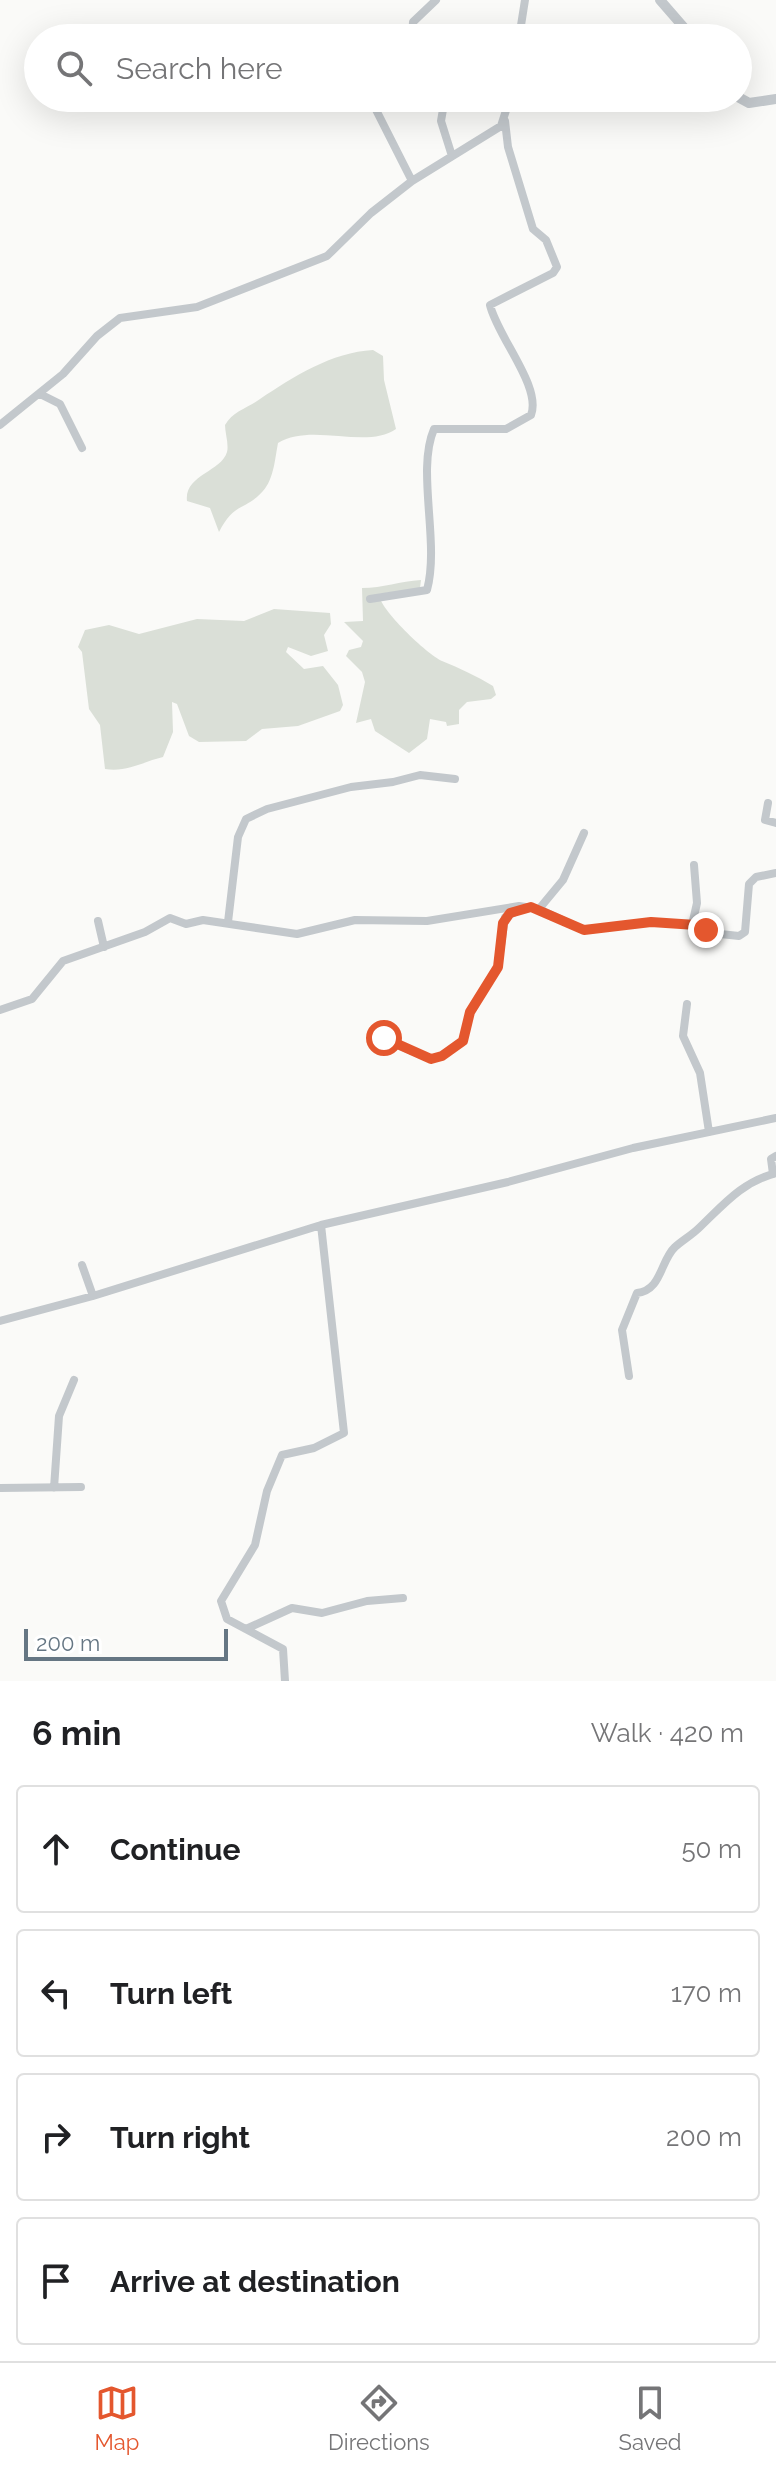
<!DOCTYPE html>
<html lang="en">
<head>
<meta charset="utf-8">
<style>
  body { margin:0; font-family:Raleway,sans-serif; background:#f6f6f6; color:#202124 }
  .scale { position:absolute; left:24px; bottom:20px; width:204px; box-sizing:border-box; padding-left:8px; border:4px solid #657683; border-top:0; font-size:22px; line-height:28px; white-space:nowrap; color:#657683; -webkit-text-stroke:6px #fff; paint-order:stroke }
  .stop { position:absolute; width:24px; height:24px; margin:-18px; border:6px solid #e4572e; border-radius:50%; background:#fff }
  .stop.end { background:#e4572e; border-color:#fff; box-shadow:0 2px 8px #0008 }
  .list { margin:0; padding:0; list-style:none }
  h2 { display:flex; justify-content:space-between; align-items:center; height:104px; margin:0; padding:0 32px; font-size:34px }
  h2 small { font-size:26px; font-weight:400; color:#757577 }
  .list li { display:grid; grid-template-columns:52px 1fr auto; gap:24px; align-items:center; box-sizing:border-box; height:128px; margin:0 16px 16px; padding:0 16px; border:2px solid #e0e0e0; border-radius:8px }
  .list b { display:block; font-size:30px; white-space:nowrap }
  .list em { font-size:26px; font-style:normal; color:#757577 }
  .icon { flex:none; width:44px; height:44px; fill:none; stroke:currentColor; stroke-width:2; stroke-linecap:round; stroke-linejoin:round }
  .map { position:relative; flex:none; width:776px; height:1681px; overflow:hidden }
  .search { position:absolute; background:#fff; box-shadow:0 8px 32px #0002; left:24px; right:24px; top:24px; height:88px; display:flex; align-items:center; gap:20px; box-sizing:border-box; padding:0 28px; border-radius:44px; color:#757577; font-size:30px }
  .sheet { height:680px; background:#fff }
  nav { display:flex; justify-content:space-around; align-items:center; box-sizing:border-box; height:112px; border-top:2px solid #e0e0e0; background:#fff; font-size:22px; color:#757577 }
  nav a { display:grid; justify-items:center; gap:4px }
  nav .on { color:#e4572e }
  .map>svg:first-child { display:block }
</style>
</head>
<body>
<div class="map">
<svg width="776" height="1681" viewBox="0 0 776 1681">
  <rect width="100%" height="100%" fill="#fafaf8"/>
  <path fill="#dadfd7" d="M373,350L383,356L384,380L396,429C366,450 312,422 278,443C275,458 274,479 263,491C244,512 235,501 219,532L210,508L187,501C184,475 221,472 227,452C229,444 225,433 225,425C233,411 248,408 260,399C293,377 332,352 373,350Z
    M421,580L420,588L379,594C379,609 427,654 442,661C460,668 476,676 493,686L496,695L491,699L467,702L459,710V724L447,726L446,722L430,719L427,739L409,753L375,731L371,719L356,723L365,682L362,672L346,656L349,650L361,647L363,641L344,622L363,621L362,588C383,588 400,581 421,580Z
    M274,609L330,613L331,624L324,635L328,651L311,656L288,647L286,652L304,669L323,666L338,685L343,705L340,711L298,726L262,729L246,741L199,742L189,736L177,704L172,702L173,732L163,757C145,761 126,773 105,769L100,725L89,709L82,652L78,647L85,630L109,625L139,634L197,619L244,621Z"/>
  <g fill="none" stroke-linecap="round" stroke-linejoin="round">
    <path stroke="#c3c8cc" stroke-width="8" d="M412,38L413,22L436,0
      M519,38L525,0
      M370,98L412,181
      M445,98L441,121L452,156
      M40,394L60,404L82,448
      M0,425L63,374L97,336L120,318L197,307L327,256L371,213L412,181L501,126L510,98
      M370,599L427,590C440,542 416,471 434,429H506L531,415C542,387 497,336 490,305L553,273L557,267L546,240L533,229L508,147L505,121
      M768,803L765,820L776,823
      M539,909L563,880L584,833
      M98,921L104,947
      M228,922L238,837L246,819L267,809L351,787L393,782L420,775L455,779
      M692,925L697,903L694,865
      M687,1004L683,1036L700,1073L709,1132
      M0,1010L32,999L63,961L145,932L170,918L186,924L203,920L297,934L355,920L427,921L519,906L539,909L584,930L651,922L696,925L711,933L739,936L745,932L749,884L756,877L776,873
      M385,1032L386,1040L431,1059L442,1056L463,1041L470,1012L498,967L505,917L522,909
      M773,1174L771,1159L776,1156
      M82,1265L93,1296
      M0,1321L93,1296L321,1225L508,1182L633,1148L776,1118
      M629,1376L622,1330L637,1293C662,1290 660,1261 675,1247C683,1240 692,1235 700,1227C724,1204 742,1182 776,1173
      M0,1488L81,1487
      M54,1488L59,1416L74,1380
      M246,1629L292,1608L322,1613L367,1601L403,1598
      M285,1681L283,1649L227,1619L221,1601L255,1545L267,1491L282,1455L314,1448L344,1433L321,1225"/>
    <path stroke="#c3c8cc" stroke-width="10" d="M660,0L693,38
      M738,97L749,103L776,99"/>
  </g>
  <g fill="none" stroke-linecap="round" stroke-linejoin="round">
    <path stroke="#e4572e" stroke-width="10" d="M384,1038L431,1059L442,1056L463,1041L470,1012L498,967L503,923L510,913L531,907L584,930L651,922L696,925L706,930"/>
  </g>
</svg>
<div class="scale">200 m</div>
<div class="stop" style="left:384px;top:1038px"></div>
<div class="stop end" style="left:706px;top:930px"></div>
<div class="search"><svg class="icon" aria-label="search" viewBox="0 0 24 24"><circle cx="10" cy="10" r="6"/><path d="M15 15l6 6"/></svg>Search here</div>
</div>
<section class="sheet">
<h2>6 min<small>Walk · 420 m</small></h2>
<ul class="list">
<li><svg class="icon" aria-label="ahead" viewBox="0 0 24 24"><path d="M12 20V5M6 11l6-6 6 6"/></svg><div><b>Continue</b></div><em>50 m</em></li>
<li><svg class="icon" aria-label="left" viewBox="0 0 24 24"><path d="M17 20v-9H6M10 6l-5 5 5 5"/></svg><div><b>Turn left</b></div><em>170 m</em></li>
<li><svg class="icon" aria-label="right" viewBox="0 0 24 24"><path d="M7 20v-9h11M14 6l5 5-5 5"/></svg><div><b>Turn right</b></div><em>200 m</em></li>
<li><svg class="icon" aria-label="arrive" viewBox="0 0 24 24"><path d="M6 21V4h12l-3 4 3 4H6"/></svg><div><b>Arrive at destination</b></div></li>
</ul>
</section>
<nav>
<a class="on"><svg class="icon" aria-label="map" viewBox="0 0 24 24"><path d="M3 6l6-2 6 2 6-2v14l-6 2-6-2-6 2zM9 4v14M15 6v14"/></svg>Map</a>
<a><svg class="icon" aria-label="directions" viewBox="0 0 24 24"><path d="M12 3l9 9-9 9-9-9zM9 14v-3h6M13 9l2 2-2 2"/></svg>Directions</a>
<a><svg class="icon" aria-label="saved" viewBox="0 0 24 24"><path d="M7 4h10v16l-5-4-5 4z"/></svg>Saved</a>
</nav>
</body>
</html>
